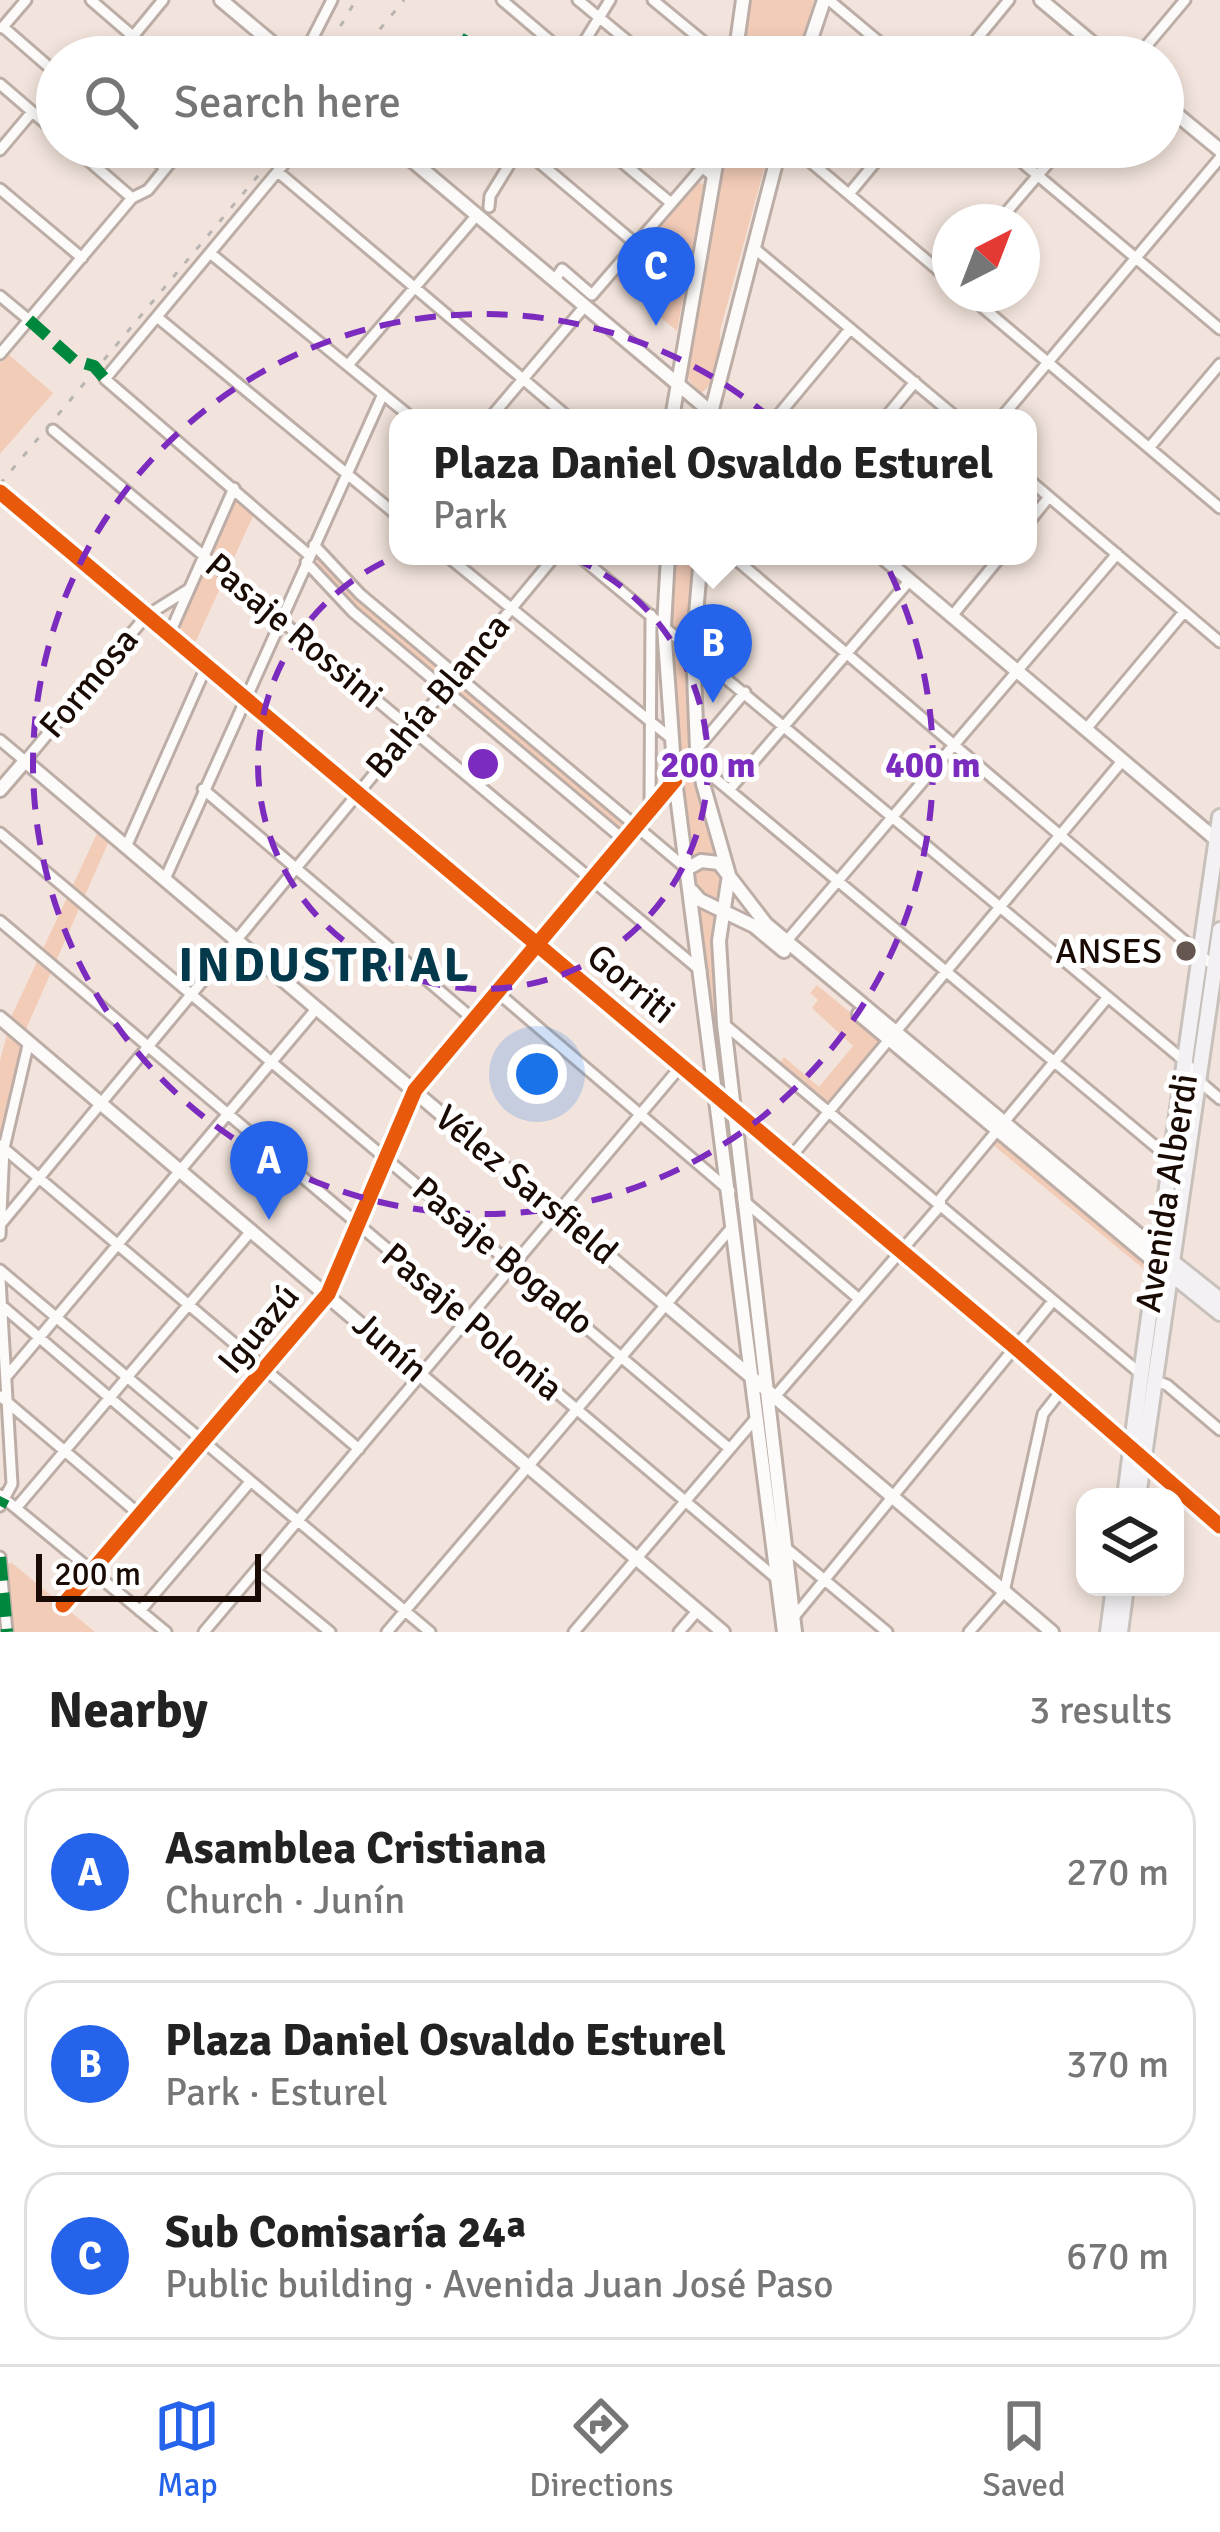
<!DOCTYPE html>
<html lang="en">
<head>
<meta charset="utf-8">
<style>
  body { margin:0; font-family:Signika,sans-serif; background:#f6f6f6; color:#222 }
  .controls { position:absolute; right:36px; bottom:36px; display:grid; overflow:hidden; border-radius:24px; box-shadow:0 6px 18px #0003 }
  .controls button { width:108px; height:108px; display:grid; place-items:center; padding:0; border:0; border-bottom:3px solid #e0e0e0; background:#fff; color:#222; font:60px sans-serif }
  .compass { position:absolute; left:932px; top:204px; width:108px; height:108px; border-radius:50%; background:#fff; box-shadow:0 6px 18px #0003; rotate:42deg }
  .scale { position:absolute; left:36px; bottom:30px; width:225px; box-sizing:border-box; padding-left:12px; border:6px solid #190b04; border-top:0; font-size:33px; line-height:42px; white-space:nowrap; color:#190b04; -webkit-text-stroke:9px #fff; paint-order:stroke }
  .you { position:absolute; left:537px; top:1074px; width:42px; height:42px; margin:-30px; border:9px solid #fff; border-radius:50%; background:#1a73e8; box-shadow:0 0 0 18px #1a73e833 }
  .badge { display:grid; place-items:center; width:78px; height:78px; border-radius:50%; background:#2563eb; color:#fff; font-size:39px; font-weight:700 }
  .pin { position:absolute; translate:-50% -99px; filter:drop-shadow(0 3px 6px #0008) }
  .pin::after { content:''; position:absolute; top:63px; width:42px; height:36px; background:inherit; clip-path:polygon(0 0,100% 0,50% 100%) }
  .popup { position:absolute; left:389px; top:409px; width:648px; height:156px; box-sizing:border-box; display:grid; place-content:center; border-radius:24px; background:#fff; filter:drop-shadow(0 3px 9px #0005); font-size:39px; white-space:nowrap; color:#767676 }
  .popup b { font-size:45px; color:#222 }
  .popup::after { content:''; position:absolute; left:50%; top:100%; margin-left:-24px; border:24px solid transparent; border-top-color:#fff }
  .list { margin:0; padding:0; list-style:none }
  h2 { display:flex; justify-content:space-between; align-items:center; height:156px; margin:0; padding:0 48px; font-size:51px }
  h2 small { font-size:39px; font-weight:400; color:#767676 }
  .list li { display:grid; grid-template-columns:78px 1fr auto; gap:36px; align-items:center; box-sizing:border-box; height:168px; margin:0 24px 24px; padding:0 24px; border:3px solid #e0e0e0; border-radius:36px }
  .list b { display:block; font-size:45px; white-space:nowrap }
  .list p { margin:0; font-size:39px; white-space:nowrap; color:#767676 }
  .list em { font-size:39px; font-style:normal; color:#767676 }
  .icon { flex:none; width:66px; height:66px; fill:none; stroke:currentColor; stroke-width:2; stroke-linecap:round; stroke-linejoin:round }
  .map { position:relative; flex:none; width:1220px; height:1632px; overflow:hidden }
  .search { position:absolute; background:#fff; box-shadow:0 6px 18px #0003; left:36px; right:36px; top:36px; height:132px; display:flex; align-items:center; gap:30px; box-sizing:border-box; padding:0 42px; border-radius:66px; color:#767676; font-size:45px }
  .sheet { height:732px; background:#fff }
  nav { display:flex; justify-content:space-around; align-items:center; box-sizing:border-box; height:168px; border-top:3px solid #e0e0e0; background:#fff; font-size:33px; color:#767676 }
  nav a { display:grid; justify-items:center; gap:6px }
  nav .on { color:#2563eb }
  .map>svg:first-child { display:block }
</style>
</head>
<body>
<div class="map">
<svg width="1220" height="1632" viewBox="0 0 1220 1632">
  <rect width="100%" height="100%" fill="#f2e4dc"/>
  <path fill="#f3ccb8" d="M747,0H814L797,57H738Z
    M724,147H770L720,331C721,351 718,383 701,393L686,377Z
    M695,182L704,184L677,331L613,277Z
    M8,354L53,393L0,454V363Z
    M237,499L254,514L195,643L179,627Z
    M316,553L445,671L446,677L438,679C413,657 312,582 316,553Z
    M668,556H701L693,649L697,749L726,860L721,922L733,1110L718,1098L693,916L669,676Z
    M463,684L627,823L623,827L616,828L459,696L457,689Z
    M101,825L112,834L23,1036L29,1041L4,1148L0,1235V1061L12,1015Z
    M817,985L881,1038V1045L831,1105H823L777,1066L784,1057L819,1087L853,1046L812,1008L818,1000L810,993Z
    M997,1139L1151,1263V1275L993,1145Z
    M12,1563L95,1632H2L0,1565Z"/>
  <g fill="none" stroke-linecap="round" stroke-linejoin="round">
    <g stroke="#bcaea6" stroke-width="15">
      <path id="street" d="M91,0L157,57
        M502,0L569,57
        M578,0L647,57
        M653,0L722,57
        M829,0L897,57
        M3,27L57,74
        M2,28L26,0
        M116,57L163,0
        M260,57L272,43
        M303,57L332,0
        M575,57L610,0
        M962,57L1009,0
        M1137,57L1185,0
        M0,84L57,133
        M73,147L132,198
        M141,147L165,168
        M298,147L105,379L309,555
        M521,147L636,244
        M604,147L671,203
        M675,147L713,176
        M793,147L950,280
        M1004,147L1220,329
        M0,150L32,112
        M278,172L569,418
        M0,189L82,258
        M849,194L888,147
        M489,207L490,196L520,147
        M998,222L1062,147
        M754,248L957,418
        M210,253L412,418
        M555,280L562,269L592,295L701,169
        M967,294L1220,508
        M0,296L29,320
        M157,317L398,516
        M0,354L132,198L148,190L183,147
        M348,365L477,215
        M490,418L585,306
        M776,418L850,329
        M885,418L915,382
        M1001,418L1220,158
        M53,430L701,971
        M1149,448L1220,364
        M1028,479L1220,642
        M0,492L1015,1347L1220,1526
        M1028,523L1049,497
        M314,545L360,594L687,869
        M447,556L672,739
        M579,556L1187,1063L1199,1081L1220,1099
        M732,556L1216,968
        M306,562L353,612L624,840
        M952,616L1001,556
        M169,635L234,488
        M1086,729L1184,612
        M0,740L25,761L146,616L189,589
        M697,749L745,692
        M699,765L1173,1161
        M203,789L474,1020
        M729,790L910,580
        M650,807L651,615
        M0,833L730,1449
        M126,847L206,667
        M165,879L383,394
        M0,921L776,1578
        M784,944L1117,554
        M497,992L730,1191
        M724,1024L1141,1374
        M0,1145L359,1449
        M790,1158L1123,760
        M743,1200L859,1299
        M0,1225L555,556
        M0,1235L4,1148L29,1041
        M0,1270L430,1632
        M0,1280L12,1484L0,1506
        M1,1305L185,1462
        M6,1377L317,1008
        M1156,1381L1167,1385L1220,1430
        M0,1396L140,1515
        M772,1400L940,1206L941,1198L1108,997
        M0,1495L166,1632
        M17,1507L252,1230
        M785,1547L887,1632
        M0,1557L7,1632
        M256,1571L330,1632
        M63,1605L328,1294L415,1090L675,780
        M140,1611L250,1482
        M794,1617L1053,1301
        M204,1632L681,1066
        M387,1632L733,1226
        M574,1632L757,1417
        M679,1632L698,1610
        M969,1632L1004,1592L1043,1414L1061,1391"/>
    </g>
    <g stroke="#bcaea6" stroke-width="18">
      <path id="secondary" d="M221,0L289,57
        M1041,0L1109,57
        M735,57L743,0
        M805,57L824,0
        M1163,103L1220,150
        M396,147L718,418
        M710,417L780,147
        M672,418L719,147
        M668,556L664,626L675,780L784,1632
        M701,556L693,649L697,749L703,784L729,875L719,941L724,1024L795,1632
        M881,556L1219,842
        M0,790L25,761L1052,1632
        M687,869L701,861L719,863L766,924L1157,1250
        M692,891L700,900L754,926L784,951
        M859,1014L1155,1262
        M0,1018L723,1632"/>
    </g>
    <g stroke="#c8c0bb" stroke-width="20">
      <path id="primary" d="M1171,1261L1220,1300
        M1169,1272L1220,1313
        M1125,1497C1154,1270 1187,1044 1220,817
        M1138,1497L1220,930
        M1108,1632L1114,1587
        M1120,1632L1126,1587"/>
    </g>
    <use href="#street" stroke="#fdfbfa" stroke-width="9"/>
    <use href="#secondary" stroke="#fdfbfa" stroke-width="12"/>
    <use href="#primary" stroke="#f3f1f4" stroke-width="14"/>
    <path stroke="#b7b4b2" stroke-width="3" stroke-dasharray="6 12" stroke-linecap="butt" d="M322,57L356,0
      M357,57L404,0
      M0,484L282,147"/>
    <path stroke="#00873e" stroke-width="12" stroke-dasharray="24 12" stroke-linecap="butt" d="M457,57L469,36
      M29,320L74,360L94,366L105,379
      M0,1506L4,1498
      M0,1557L7,1632"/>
    <g stroke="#fff" stroke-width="22">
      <path id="cycleway" d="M0,492L1015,1347L1220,1526
        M63,1605L328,1294L415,1090L675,780"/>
    </g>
    <use href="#cycleway" stroke="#e8590c" stroke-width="15"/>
  </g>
  <g fill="none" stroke="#7b2cbf" stroke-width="6" stroke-dasharray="21 15">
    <circle cx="483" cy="764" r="225"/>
    <circle cx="483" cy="764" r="450"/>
  </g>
  <circle fill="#655750" stroke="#fff" stroke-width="4.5" cx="1186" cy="951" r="12"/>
  <g text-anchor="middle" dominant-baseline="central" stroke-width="10" stroke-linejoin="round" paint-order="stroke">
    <g font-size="36" fill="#190b04" stroke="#fff">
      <text transform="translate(294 631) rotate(40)">Pasaje Rossini</text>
      <text transform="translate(89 683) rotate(-50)">Formosa</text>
      <text transform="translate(438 696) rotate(-50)">Bahía Blanca</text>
      <text transform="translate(631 984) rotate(40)">Gorriti</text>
      <text transform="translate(526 1185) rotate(40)">Vélez Sarsfield</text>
      <text transform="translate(1167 1193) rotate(-81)">Avenida Alberdi</text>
      <text transform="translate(503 1256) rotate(40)">Pasaje Bogado</text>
      <text transform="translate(472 1322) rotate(40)">Pasaje Polonia</text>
      <text transform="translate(259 1329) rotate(-50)">Iguazú</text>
      <text transform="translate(390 1347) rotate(41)">Junín</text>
    </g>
    <g font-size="36" fill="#190b04" stroke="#fff" text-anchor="end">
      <text x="1162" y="951">ANSES</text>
    </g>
    <g font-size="48" font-weight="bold" letter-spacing="3" fill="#04384b" stroke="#fff">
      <text x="325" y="965">INDUSTRIAL</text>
    </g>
  </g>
  <circle cx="483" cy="764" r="18" fill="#7b2cbf" stroke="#fff" stroke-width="6"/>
  <g font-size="36" text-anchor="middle" font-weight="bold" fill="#7b2cbf" stroke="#fff" stroke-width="10" stroke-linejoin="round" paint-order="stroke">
    <text x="708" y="777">200 m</text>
    <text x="933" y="777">400 m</text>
  </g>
</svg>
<div class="controls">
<button><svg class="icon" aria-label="layers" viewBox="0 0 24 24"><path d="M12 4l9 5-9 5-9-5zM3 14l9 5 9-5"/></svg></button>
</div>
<svg class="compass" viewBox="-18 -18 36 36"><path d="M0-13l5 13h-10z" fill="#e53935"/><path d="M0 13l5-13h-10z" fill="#767676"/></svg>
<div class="scale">200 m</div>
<div class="you"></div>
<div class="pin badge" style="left:269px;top:1220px">A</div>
<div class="pin badge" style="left:713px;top:703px">B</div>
<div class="popup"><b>Plaza Daniel Osvaldo Esturel</b>Park</div>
<div class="pin badge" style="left:656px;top:326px">C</div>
<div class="search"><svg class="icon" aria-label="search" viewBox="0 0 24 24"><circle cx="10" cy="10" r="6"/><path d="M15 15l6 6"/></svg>Search here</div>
</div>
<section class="sheet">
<h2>Nearby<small>3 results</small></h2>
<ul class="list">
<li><span class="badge">A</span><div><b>Asamblea Cristiana</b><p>Church · Junín</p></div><em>270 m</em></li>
<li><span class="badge">B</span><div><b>Plaza Daniel Osvaldo Esturel</b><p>Park · Esturel</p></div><em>370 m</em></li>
<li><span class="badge">C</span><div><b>Sub Comisaría 24ª</b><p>Public building · Avenida Juan José Paso</p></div><em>670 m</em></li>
</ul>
</section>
<nav>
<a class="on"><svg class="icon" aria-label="map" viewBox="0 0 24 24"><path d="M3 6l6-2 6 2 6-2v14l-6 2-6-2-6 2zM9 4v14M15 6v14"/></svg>Map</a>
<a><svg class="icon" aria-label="directions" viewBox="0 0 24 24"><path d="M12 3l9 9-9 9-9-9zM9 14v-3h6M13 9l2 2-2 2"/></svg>Directions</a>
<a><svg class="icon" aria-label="saved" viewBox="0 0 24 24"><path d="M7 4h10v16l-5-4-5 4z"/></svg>Saved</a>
</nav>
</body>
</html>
